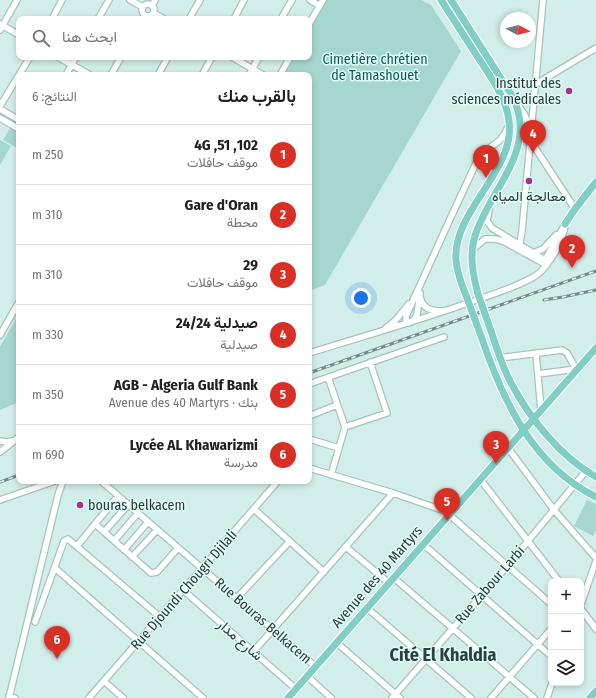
<!DOCTYPE html>
<html lang="ar">
<head>
<meta charset="utf-8">
<style>
  body { margin:0; font-family:"Fira Sans Condensed",Vazirmatn,sans-serif; background:#f6f6f6; color:#202124; direction:rtl }
  .controls { position:absolute; right:12px; bottom:12px; display:grid; overflow:hidden; border-radius:8px; box-shadow:0 2px 6px #0003 }
  .controls button { width:36px; height:36px; display:grid; place-items:center; padding:0; border:0; border-bottom:1px solid #e0e0e0; background:#fff; color:#202124; font:20px sans-serif }
  .compass { position:absolute; left:500px; top:12px; width:36px; height:36px; border-radius:50%; background:#fff; box-shadow:0 2px 6px #0003; rotate:97deg }
  .you { position:absolute; left:361px; top:298px; width:14px; height:14px; margin:-10px; border:3px solid #fff; border-radius:50%; background:#1a73e8; box-shadow:0 0 0 6px #1a73e833 }
  .badge { display:grid; place-items:center; width:26px; height:26px; border-radius:50%; background:#d93025; color:#fff; font-size:13px; font-weight:700 }
  .pin { position:absolute; translate:-50% -33px; filter:drop-shadow(0 1px 2px #0008) }
  .pin::after { content:''; position:absolute; top:21px; width:14px; height:12px; background:inherit; clip-path:polygon(0 0,100% 0,50% 100%) }
  .list { margin:0; padding:0; list-style:none }
  h2 { display:flex; justify-content:space-between; align-items:center; height:52px; margin:0; padding:0 16px; font-size:17px }
  h2 small { font-size:13px; font-weight:400; color:#757577 }
  .list li { display:grid; grid-template-columns:26px 1fr auto; gap:12px; align-items:center; box-sizing:border-box; height:60px; padding:0 16px; border-top:1px solid #e0e0e0 }
  .list b { display:block; font-size:15px; white-space:nowrap }
  .list p { margin:0; font-size:13px; white-space:nowrap; color:#757577 }
  .list em { font-size:13px; font-style:normal; color:#757577 }
  .icon { flex:none; width:22px; height:22px; fill:none; stroke:currentColor; stroke-width:2; stroke-linecap:round; stroke-linejoin:round }
  .map { position:relative; flex:none; width:596px; height:698px; overflow:hidden; direction:ltr }
  .search { position:absolute; background:#fff; box-shadow:0 2px 6px #0003; left:16px; top:16px; width:296px; height:44px; display:flex; align-items:center; gap:10px; box-sizing:border-box; padding:0 14px; border-radius:8px; color:#757577; font-size:15px }
  .panel { position:absolute; background:#fff; box-shadow:0 2px 6px #0003; left:16px; top:72px; width:296px; height:412px; border-radius:8px; direction:rtl }
  .map>svg:first-child { display:block }
</style>
</head>
<body>
<div class="map">
<svg width="596" height="698" viewBox="0 0 596 698">
  <rect width="100%" height="100%" fill="#d2eeea"/>
  <path fill="#a5d7cf" d="M326,0H421L431,5L461,51L325,285L309,291V75H283L294,57H309V30Z
    M10,128L19,133V149L3,140Z
    M0,140L11,146L0,165Z
    M19,313V402L0,410V347Z
    M587,500L596,504V530L593,536L574,526Z"/>
  <g fill="none" stroke-linecap="round" stroke-linejoin="round">
    <g stroke="#a7c2be" stroke-width="8">
      <path id="minor" d="M130,0L143,7
        M310,0L320,6
        M142 10a6 6 0 1 1 12 0a6 6 0 1 1-12 0Z
        M152,6L155,0
        M153,13L164,19
        M52,19L62,0
        M98,19L109,0
        M189,19L200,0
        M234,19L244,0
        M281,19L292,0
        M0,24L19,35
        M309,24L323,0
        M0,30L17,0
        M58,57L90,75
        M232,57L263,75
        M66,75L76,57
        M111,75L121,57
        M158,75L168,57
        M202,75L212,57
        M249,75L259,57
        M280,75L290,57
        M536,84L596,48
        M517,103L524,114L530,127
        M0,106L30,57
        M0,109L19,120
        M0,118L19,129
        M530,140L575,209
        M477,165L482,161L489,163L493,168L492,175
        M489,209L487,221L492,228L545,260L547,264
        M472,250L485,239H495L503,241L543,263L547,264
        M519,250L522,231L543,0
        M533,253L543,249L556,235
        M544,262L564,226
        M420,293L417,315L414,320L409,323L406,320V316L451,217L478,159C487,145 501,146 508,127
        M420,297C423,309 431,311 442,311
        M386,328L395,321L409,304
        M0,335L19,302
        M309,353C367,335 425,319 482,298C497,293 526,283 538,274C550,264 564,239 565,224
        M536,354L541,410
        M499,358L562,350L567,353L576,369L538,374
        M328,377L345,427L331,475
        M309,384L444,337
        M309,416L337,405
        M345,427L387,413L370,362
        M309,439L339,448
        M0,441L6,442L12,441
        M508,448L554,510L596,558
        M0,452L19,437
        M309,468L393,493L445,511L551,604
        M480,479L559,581
        M101,481L316,667
        M0,500L55,481
        M254,509L324,572
        M95,524L151,573L157,572L178,548
        M104,532L128,505
        M114,541L138,513
        M423,544L551,656
        M77,546L118,496
        M346,547L389,583
        M124,550L148,522
        M132,557L157,530
        M55,568L203,698
        M394,578L534,698
        M183,590L296,689
        M236,599L289,542
        M581,604L596,561
        M367,608L471,698
        M581,609L596,629
        M35,622L64,541L68,539L160,617
        M337,643L400,698
        M253,652L393,493
        M307,676L331,698
        M104,681L123,698
        M9,696L15,698
        M9,698L58,495L63,481
        M89,698L278,481
        M392,698L508,565L586,471
        M491,698L551,629
        M547,698L552,683"/>
    </g>
    <g stroke="#fff" stroke-width="9">
      <path id="major" d="M441,0C453,19 465,37 477,56C490,76 506,97 509,121C516,171 453,209 456,260C457,273 462,286 467,298
        M451,0L511,94C541,148 490,188 475,236C469,255 473,275 478,294
        M565,224L575,209L596,182
        M491,331C497,349 502,366 511,383C530,419 560,456 596,477
        M481,336C503,401 532,465 596,497
        M288,698L596,348
        M590,698L596,691"/>
    </g>
    <use href="#minor" stroke="#fff" stroke-width="5.5"/>
    <use href="#major" stroke="#81cec6" stroke-width="7"/>
    <g stroke="#778986" stroke-width="3">
      <path id="rail" d="M544,300L563,297L596,290
        M309,373L596,271
        M0,482L19,475"/>
    </g>
    <use href="#rail" stroke="#dffbf7" stroke-width="1.5" stroke-dasharray="4.5" stroke-linecap="butt"/>
    <g stroke="#fff" stroke-width="9" stroke-linecap="butt">
      <path id="major-bridge" d="M478,294L491,331
        M467,298L481,336"/>
    </g>
    <use href="#major-bridge" stroke="#81cec6" stroke-width="7"/>
  </g>
  <g fill="#a23290" stroke="#dffbf7" stroke-width="1.5">
    <circle cx="569" cy="91" r="4"/>
    <circle cx="529" cy="181" r="4"/>
    <circle cx="80" cy="505" r="4"/>
  </g>
  <g text-anchor="middle" dominant-baseline="central" stroke-width="3" stroke-linejoin="round" paint-order="stroke">
    <g font-size="14" fill="#135952" stroke="#dffbf7">
      <text x="375" y="59">Cimetière chrétien<tspan x="375" dy="16">de Tamashouet</tspan></text>
    </g>
    <g font-size="14" fill="#2d3836" stroke="#dffbf7" text-anchor="end">
      <text x="561" y="83">Institut des<tspan x="561" dy="16">sciences médicales</tspan></text>
      <text x="529" y="196" text-anchor="middle">معالجة المياه</text>
      <text x="88" y="505" text-anchor="start">bouras belkacem</text>
    </g>
    <g font-size="14" fill="#2d3836" stroke="#dffbf7">
      <text transform="translate(377 577) rotate(-49)">Avenue des 40 Martyrs</text>
      <text transform="translate(490 585) rotate(-49)">Rue Zabour Larbi</text>
      <text transform="translate(184 590) rotate(-49)">Rue Djoundi Chougri Djilali</text>
      <text transform="translate(263 621) rotate(41)">Rue Bouras Belkacem</text>
      <text transform="translate(240 640) rotate(41)">شارع مدار</text>
    </g>
    <g font-size="18" font-weight="bold" fill="#2a413e" stroke="#dffbf7">
      <text x="443" y="655">Cité El Khaldia</text>
    </g>
  </g>
</svg>
<div class="controls">
<button>+</button>
<button>−</button>
<button><svg class="icon" aria-label="layers" viewBox="0 0 24 24"><path d="M12 4l9 5-9 5-9-5zM3 14l9 5 9-5"/></svg></button>
</div>
<svg class="compass" viewBox="-18 -18 36 36"><path d="M0-13l5 13h-10z" fill="#e53935"/><path d="M0 13l5-13h-10z" fill="#757577"/></svg>
<div class="you"></div>
<div class="pin badge" style="left:486px;top:178px">1</div>
<div class="pin badge" style="left:572px;top:268px">2</div>
<div class="pin badge" style="left:496px;top:464px">3</div>
<div class="pin badge" style="left:533px;top:153px">4</div>
<div class="pin badge" style="left:447px;top:521px">5</div>
<div class="pin badge" style="left:57px;top:659px">6</div>
<div class="search"><svg class="icon" aria-label="search" viewBox="0 0 24 24"><circle cx="10" cy="10" r="6"/><path d="M15 15l6 6"/></svg>ابحث هنا</div>
<section class="panel">
<h2>بالقرب منك<small>النتائج: 6</small></h2>
<ul class="list">
<li><span class="badge">1</span><div><b>102, 51, 4G</b><p>موقف حافلات</p></div><em>250 m</em></li>
<li><span class="badge">2</span><div><b>Gare d'Oran</b><p>محطة</p></div><em>310 m</em></li>
<li><span class="badge">3</span><div><b>29</b><p>موقف حافلات</p></div><em>310 m</em></li>
<li><span class="badge">4</span><div><b>صيدلية 24/24</b><p>صيدلية</p></div><em>330 m</em></li>
<li><span class="badge">5</span><div><b>AGB - Algeria Gulf Bank</b><p>بنك · Avenue des 40 Martyrs</p></div><em>350 m</em></li>
<li><span class="badge">6</span><div><b>Lycée AL Khawarizmi</b><p>مدرسة</p></div><em>690 m</em></li>
</ul>
</section>
</div>
</body>
</html>
